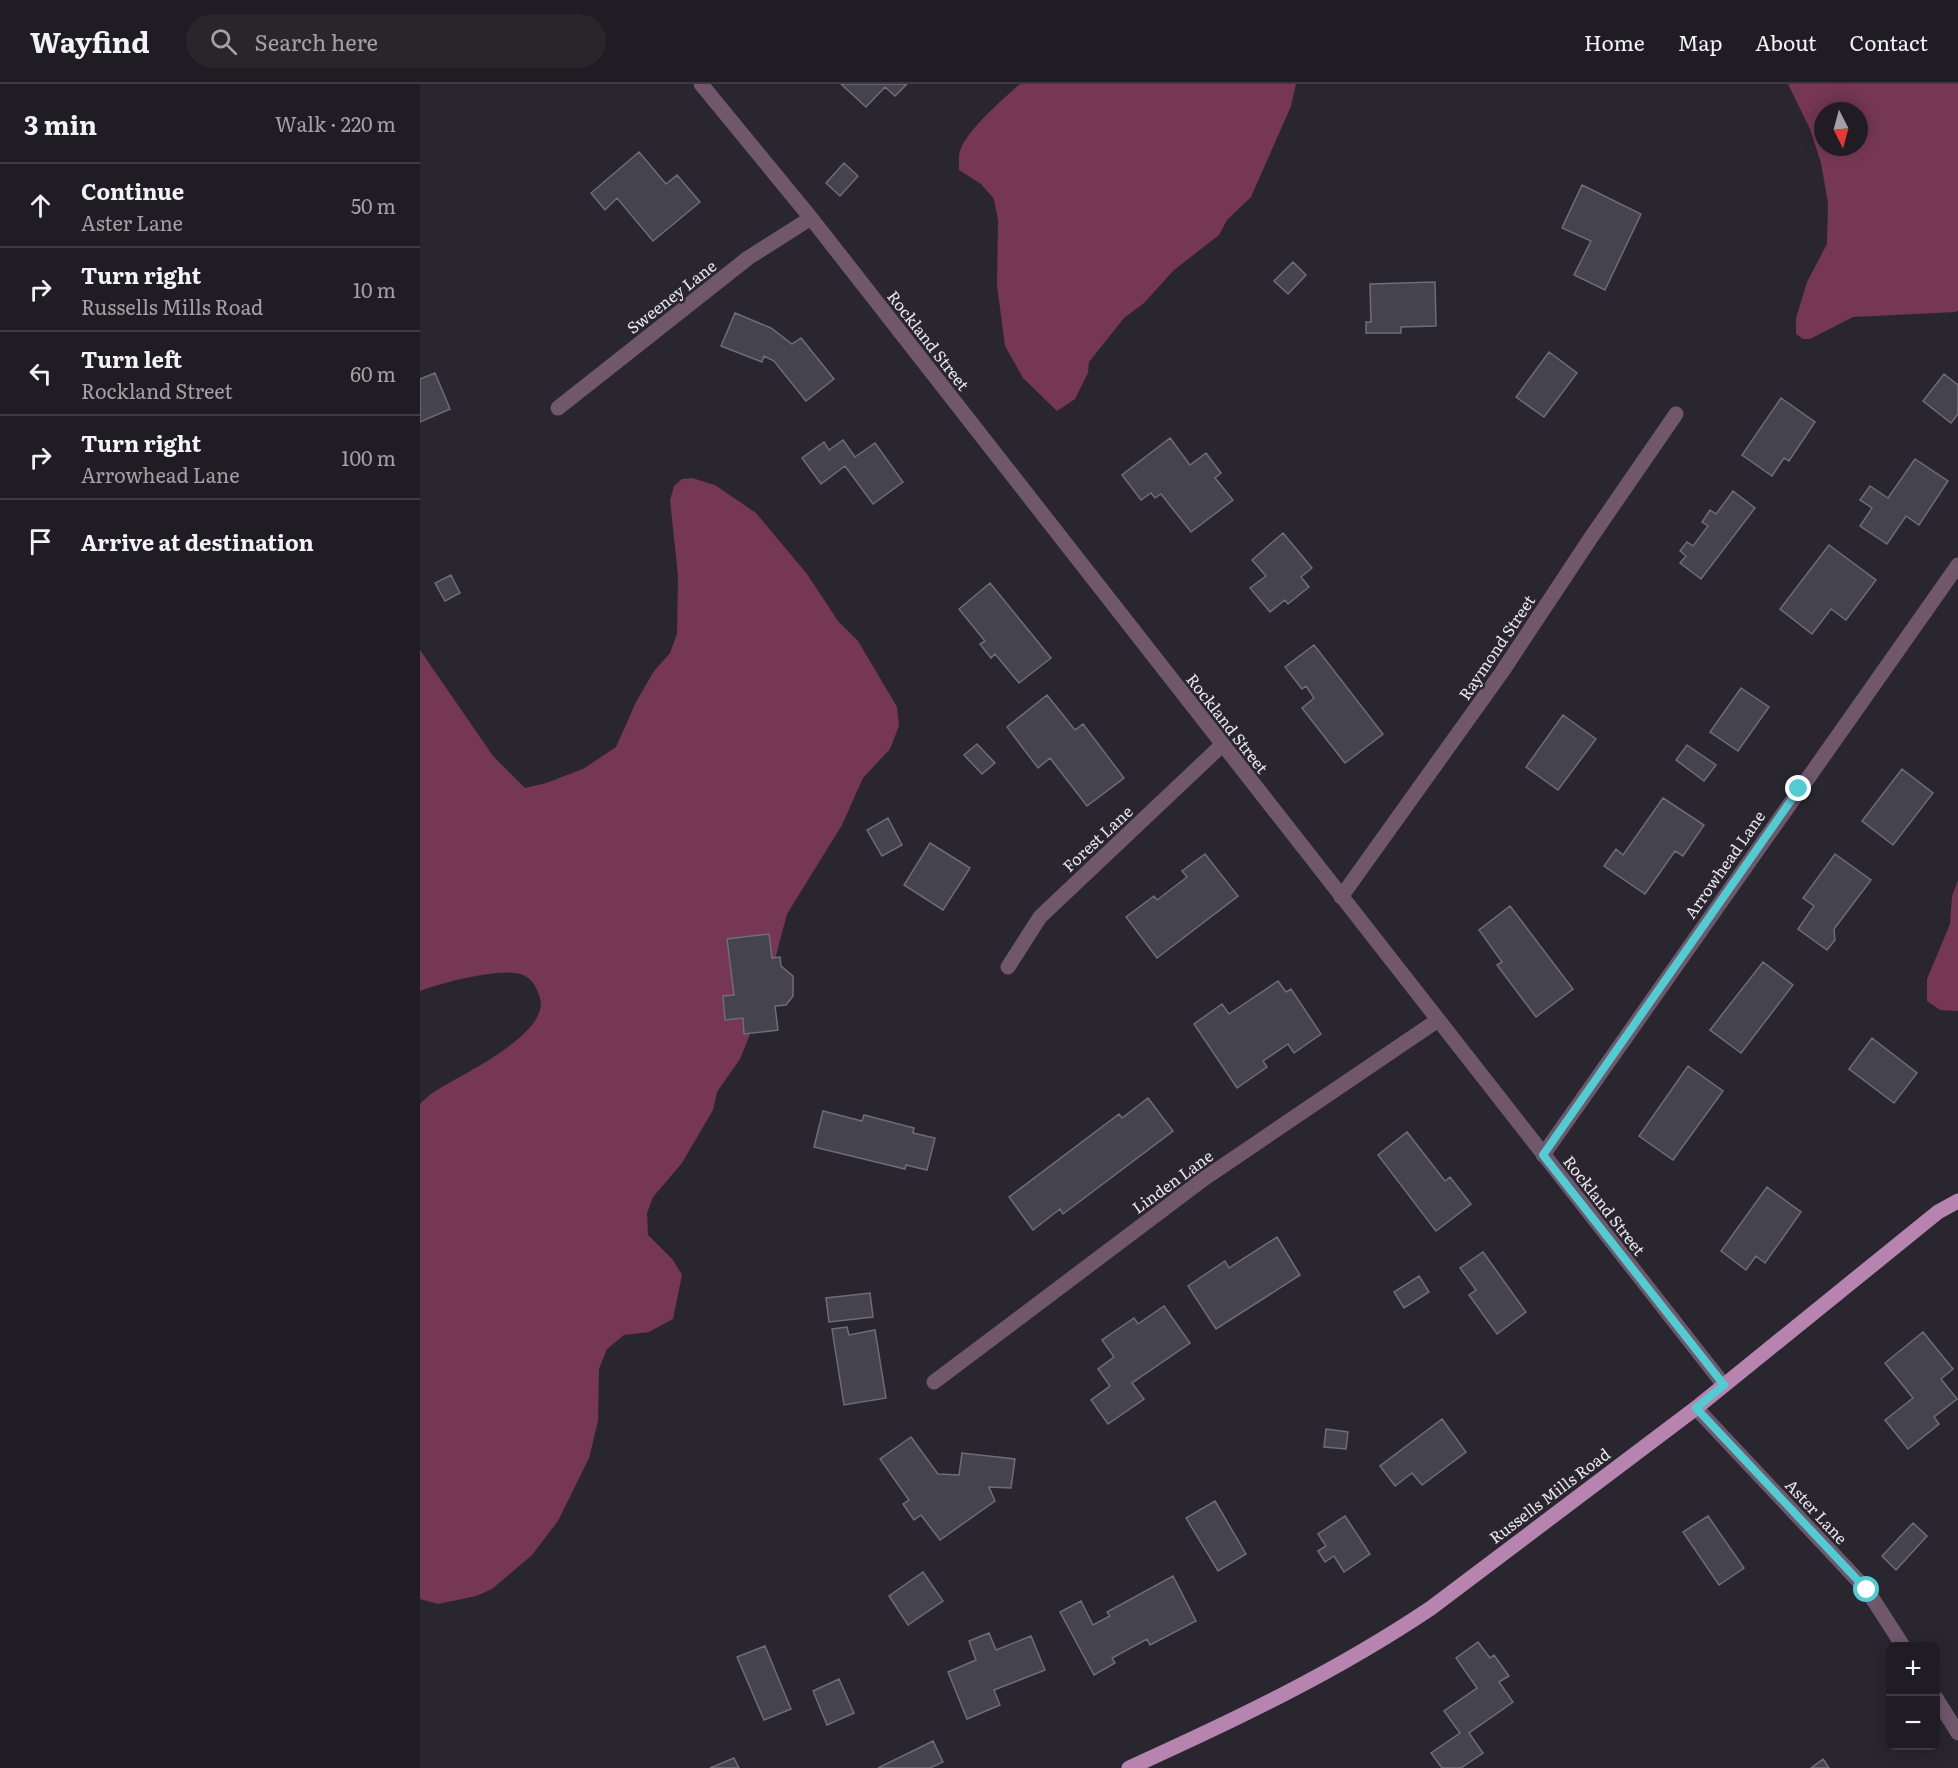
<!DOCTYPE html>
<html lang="en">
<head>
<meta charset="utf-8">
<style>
  body { margin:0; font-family:Literata,serif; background:#28252b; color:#f1f3f6 }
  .controls { position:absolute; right:18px; bottom:18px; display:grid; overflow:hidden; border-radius:9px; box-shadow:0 3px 15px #0003 }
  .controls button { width:54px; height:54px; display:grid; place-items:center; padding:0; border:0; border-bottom:2px solid #3d3a41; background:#201c23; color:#f1f3f6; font:30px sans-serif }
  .compass { position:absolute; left:1394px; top:18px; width:54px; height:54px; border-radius:50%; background:#201c23; box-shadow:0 3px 15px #0003; rotate:174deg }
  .stop { position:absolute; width:18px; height:18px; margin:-14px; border:4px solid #51ccd3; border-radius:50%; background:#fff }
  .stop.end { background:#51ccd3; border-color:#fff; box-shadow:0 2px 6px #0008 }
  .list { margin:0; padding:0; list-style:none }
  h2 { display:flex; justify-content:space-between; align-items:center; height:78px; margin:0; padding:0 24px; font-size:26px }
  h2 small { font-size:20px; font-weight:400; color:#a2a1a6 }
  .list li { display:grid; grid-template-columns:39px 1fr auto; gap:18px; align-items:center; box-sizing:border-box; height:84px; padding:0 24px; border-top:2px solid #3d3a41 }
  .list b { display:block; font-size:22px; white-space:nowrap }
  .list p { margin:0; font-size:20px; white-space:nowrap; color:#a2a1a6 }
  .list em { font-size:20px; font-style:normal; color:#a2a1a6 }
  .icon { flex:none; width:33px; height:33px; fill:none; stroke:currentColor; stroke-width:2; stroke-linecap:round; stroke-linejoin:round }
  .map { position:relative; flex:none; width:1538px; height:1684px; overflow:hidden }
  header { display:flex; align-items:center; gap:36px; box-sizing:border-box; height:84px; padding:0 30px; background:#201c23; border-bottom:2px solid #3d3a41 }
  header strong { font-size:28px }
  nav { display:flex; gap:33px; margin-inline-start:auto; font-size:21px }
  .search { width:420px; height:54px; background:#28252b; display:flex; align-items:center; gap:15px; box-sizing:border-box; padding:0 21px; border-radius:33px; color:#a2a1a6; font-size:22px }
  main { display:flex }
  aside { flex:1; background:#201c23 }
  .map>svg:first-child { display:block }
</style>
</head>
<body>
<header>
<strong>Wayfind</strong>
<div class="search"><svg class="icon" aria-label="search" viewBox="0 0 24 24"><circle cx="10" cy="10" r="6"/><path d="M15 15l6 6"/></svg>Search here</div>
<nav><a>Home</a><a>Map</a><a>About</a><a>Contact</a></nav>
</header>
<main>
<aside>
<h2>3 min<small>Walk · 220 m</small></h2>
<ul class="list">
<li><svg class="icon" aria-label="ahead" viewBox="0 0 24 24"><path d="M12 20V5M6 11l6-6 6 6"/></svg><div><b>Continue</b><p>Aster Lane</p></div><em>50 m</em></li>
<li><svg class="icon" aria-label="right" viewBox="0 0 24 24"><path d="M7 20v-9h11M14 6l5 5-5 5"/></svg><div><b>Turn right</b><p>Russells Mills Road</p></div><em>10 m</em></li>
<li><svg class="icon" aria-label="left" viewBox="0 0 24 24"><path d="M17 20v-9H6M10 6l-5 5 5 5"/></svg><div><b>Turn left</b><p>Rockland Street</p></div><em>60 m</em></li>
<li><svg class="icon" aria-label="right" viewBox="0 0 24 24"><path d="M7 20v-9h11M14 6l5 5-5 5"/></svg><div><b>Turn right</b><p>Arrowhead Lane</p></div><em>100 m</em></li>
<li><svg class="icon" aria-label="arrive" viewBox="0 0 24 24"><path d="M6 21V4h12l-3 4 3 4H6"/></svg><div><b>Arrive at destination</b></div></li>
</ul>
</aside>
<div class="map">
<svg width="1538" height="1684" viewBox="0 0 1538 1684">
  <rect width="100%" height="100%" fill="#2a262f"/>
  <path fill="#753754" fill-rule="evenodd" d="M600,0H876L871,22L831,113L807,136L799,151L754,186L724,219L704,234L669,278L668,289L655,315L637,327L603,294L585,262L577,201L578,136L574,115L561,100L539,86C539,80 538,73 540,67C546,47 583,15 600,0Z
    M1368,0H1538V226L1536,228L1433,233L1390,255H1383L1376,250V234L1387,198L1407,160L1408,119L1401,79L1390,45ZM1403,27H1439V63H1403Z
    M272,394L295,401L336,429L387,490L418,537L438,557L477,623L479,642L470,665L443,694L422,741L367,830L345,913L320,975L297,1008L293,1026L262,1079L233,1113L227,1129L228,1151L253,1176L262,1191L253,1235L229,1248L204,1251L187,1265L179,1285L178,1337L169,1374L138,1437L112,1471L72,1505L56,1512L18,1520L0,1515V1020C4,1016 9,1011 14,1008C38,992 135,949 119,911C115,901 113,896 103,891C86,882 19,899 0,907V566L73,672L105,704L126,699L163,685L196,663L216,618L234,587L250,569L257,550L258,492L250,416L254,402L262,395Z
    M1538,796V927L1520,926L1507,917V895L1530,840L1532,812Z"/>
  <path fill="#44434e" stroke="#6d6d79" stroke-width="1.5" d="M421,0H487L475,12L465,3L446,23Z
    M219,68L246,100L257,91L280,118L233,157L197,114L185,126L171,109Z
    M424,79L438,92L420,112L406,99Z
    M1162,101L1221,130L1185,206L1154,191L1171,157L1142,144Z
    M873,178L886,191L868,210L854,197Z
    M1015,198L1016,242L981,243V249H946V238H951L950,200Z
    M315,229L351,244L372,260L381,254L414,295L386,317L354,277L344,272L342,278L301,262Z
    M1129,268L1157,289L1124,333L1096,313Z
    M15,289L30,325L0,338V295Z
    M1524,290L1538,301V330L1531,339L1503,317Z
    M1361,314L1395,338L1369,377L1364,374L1352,392L1322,371Z
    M750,354L770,381L786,369L801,389L795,394L813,416L771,448L741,410L735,414L731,409L721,416L702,391Z
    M423,356L435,373L455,359L483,398L453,420L425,382L401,400L382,374L404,358L409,366Z
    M1495,375L1528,397L1499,441L1486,432L1467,460L1440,442L1452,424L1440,416L1450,402L1468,414Z
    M1313,407L1335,424L1281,495L1260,479L1266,472L1260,467L1267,458L1273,462L1288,442L1282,438L1290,426L1296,430Z
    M863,449L892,484L881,493L889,503L868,520L865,516L850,528L830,504L846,492L832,476Z
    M1409,461L1456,496L1426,536L1411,525L1392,550L1360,525Z
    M31,491L40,509L25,517L15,499Z
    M570,499L631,574L599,599L575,570L571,574L560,560L565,557L539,525Z
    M894,561L963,650L925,679L882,624L894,614L886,602L882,605L865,583Z
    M1321,604L1349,623L1318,667L1290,648Z
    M627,611L655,646L663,640L704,694L667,722L630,674L618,684L587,643Z
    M1143,631L1176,655L1138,706L1106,683Z
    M557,660L575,679L562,690L544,671Z
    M1267,661L1296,681L1284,697L1256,676Z
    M1482,685L1513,709L1473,761L1442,737Z
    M1243,714L1284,741L1263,772L1255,767L1225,810L1184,782L1196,765L1203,771Z
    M468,734L482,761L462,772L447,746Z
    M510,759L550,784L523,826L484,801Z
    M785,770L818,812L737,874L706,833L734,812L737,816L767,793L762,787Z
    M1415,770L1451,796L1414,845L1415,856L1407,866L1378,845L1394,822L1383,814Z
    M1090,822L1153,905L1116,933L1077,881L1082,878L1059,846Z
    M349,850L352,874L360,873L361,882L373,892V912L366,921L355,922L358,946L324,950L323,934L305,936L303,912L314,911L307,855Z
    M1343,878L1373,901L1321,969L1290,946Z
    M858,897L866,908L871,905L901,950L874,969L868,960L843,977L847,983L817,1004L774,940L802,920L809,930Z
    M1452,954L1497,989L1474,1019L1429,985Z
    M1268,982L1303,1007L1253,1076L1219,1052Z
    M728,1014L753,1047L643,1130L640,1125L613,1146L589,1113L699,1030L702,1034Z
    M403,1027L442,1037L444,1031L494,1044L493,1049L515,1054L507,1086L486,1081L485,1085L394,1063Z
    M987,1048L1025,1097L1030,1093L1051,1120L1016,1147L958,1071Z
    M1347,1103L1381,1128L1345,1179L1336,1172L1326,1186L1301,1167Z
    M857,1153L880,1191L796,1245L768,1202L805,1177L809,1184Z
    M1063,1168L1106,1228L1077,1250L1049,1211L1056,1206L1040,1184Z
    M999,1192L1009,1208L984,1224L974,1208Z
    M450,1209L453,1233L409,1238L406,1214Z
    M744,1222L770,1259L712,1299L724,1315L688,1340L671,1316L690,1302L678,1285L694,1273L682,1256L714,1234L718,1240Z
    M427,1243L429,1251L455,1246L466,1314L424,1321L412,1245Z
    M1503,1248L1533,1285L1521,1295L1537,1315L1514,1333L1519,1340L1488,1365L1465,1336L1493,1314L1465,1279Z
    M1022,1335L1046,1368L1002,1401L992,1389L975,1402L960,1382Z
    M906,1345L928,1348L926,1365L904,1363Z
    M491,1353L518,1390L539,1391L542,1369L595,1375L591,1404L569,1403L575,1417L520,1456L501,1431L494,1436L483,1420L489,1416L460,1375Z
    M795,1417L826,1470L798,1487L766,1434Z
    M925,1432L950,1470L924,1488L914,1472L905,1478L898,1467L906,1462L898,1450Z
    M1288,1432L1324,1484L1299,1501L1263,1448Z
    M1493,1439L1507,1452L1476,1486L1462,1472Z
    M503,1488L523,1517L488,1541L469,1512Z
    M753,1492L776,1537L730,1561L727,1555L692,1574L695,1579L674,1591L640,1528L661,1517L673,1541L690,1532L687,1528Z
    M569,1549L576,1566L611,1552L625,1586L574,1606L580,1621L547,1635L528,1588L556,1576L549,1557Z
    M1058,1558L1070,1574L1074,1571L1089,1592L1079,1598L1093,1618L1049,1649L1063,1669L1041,1684H1022L1011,1669L1040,1649L1024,1627L1057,1604L1036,1574Z
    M345,1562L371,1625L344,1636L317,1573Z
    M419,1595L434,1629L407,1641L393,1607Z
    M513,1657L523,1678L510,1684H458Z
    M314,1674L319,1684H290Z
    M1403,1675L1409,1684H1391Z"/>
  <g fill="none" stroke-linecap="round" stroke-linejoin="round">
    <path stroke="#70576c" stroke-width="15" d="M281,0L391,134L1304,1301
      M138,324L328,174L391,134
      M921,813L1082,588L1170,455L1256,330
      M588,883L620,833L802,661
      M1123,1071L1538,481
      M514,1298L785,1094L1018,936
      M1276,1324L1447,1506L1483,1562
      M1516,1614L1538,1649"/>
    <path stroke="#b784b0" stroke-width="15" d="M709,1684C813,1637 916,1588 1011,1524L1276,1324L1518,1128L1538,1117"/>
  </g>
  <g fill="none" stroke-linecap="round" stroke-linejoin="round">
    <path stroke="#51ccd3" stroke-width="8" d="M1379,705L1123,1071L1304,1301L1276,1324L1447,1506"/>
  </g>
  <g text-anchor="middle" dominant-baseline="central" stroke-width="5" stroke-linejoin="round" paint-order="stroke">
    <g font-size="16" fill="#e9e6ec" stroke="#2a262f">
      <text transform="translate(251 212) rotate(-38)">Sweeney Lane</text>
      <text transform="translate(509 256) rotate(52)">Rockland Street</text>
      <text transform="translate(1076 563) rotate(-56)">Raymond Street</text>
      <text transform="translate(808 639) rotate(52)">Rockland Street</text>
      <text transform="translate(677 754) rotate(-43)">Forest Lane</text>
      <text transform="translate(1304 780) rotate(-55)">Arrowhead Lane</text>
      <text transform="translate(752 1097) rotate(-36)">Linden Lane</text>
      <text transform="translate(1185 1121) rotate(52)">Rockland Street</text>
      <text transform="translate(1129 1411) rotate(-37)">Russells Mills Road</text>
      <text transform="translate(1397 1427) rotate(47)">Aster Lane</text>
    </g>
  </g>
</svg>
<div class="controls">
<button>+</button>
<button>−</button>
</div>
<svg class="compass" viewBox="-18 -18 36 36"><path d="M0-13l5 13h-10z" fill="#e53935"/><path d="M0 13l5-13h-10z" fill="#a2a1a6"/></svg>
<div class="stop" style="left:1447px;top:1506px"></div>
<div class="stop end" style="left:1379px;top:705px"></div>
</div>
</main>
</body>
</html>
